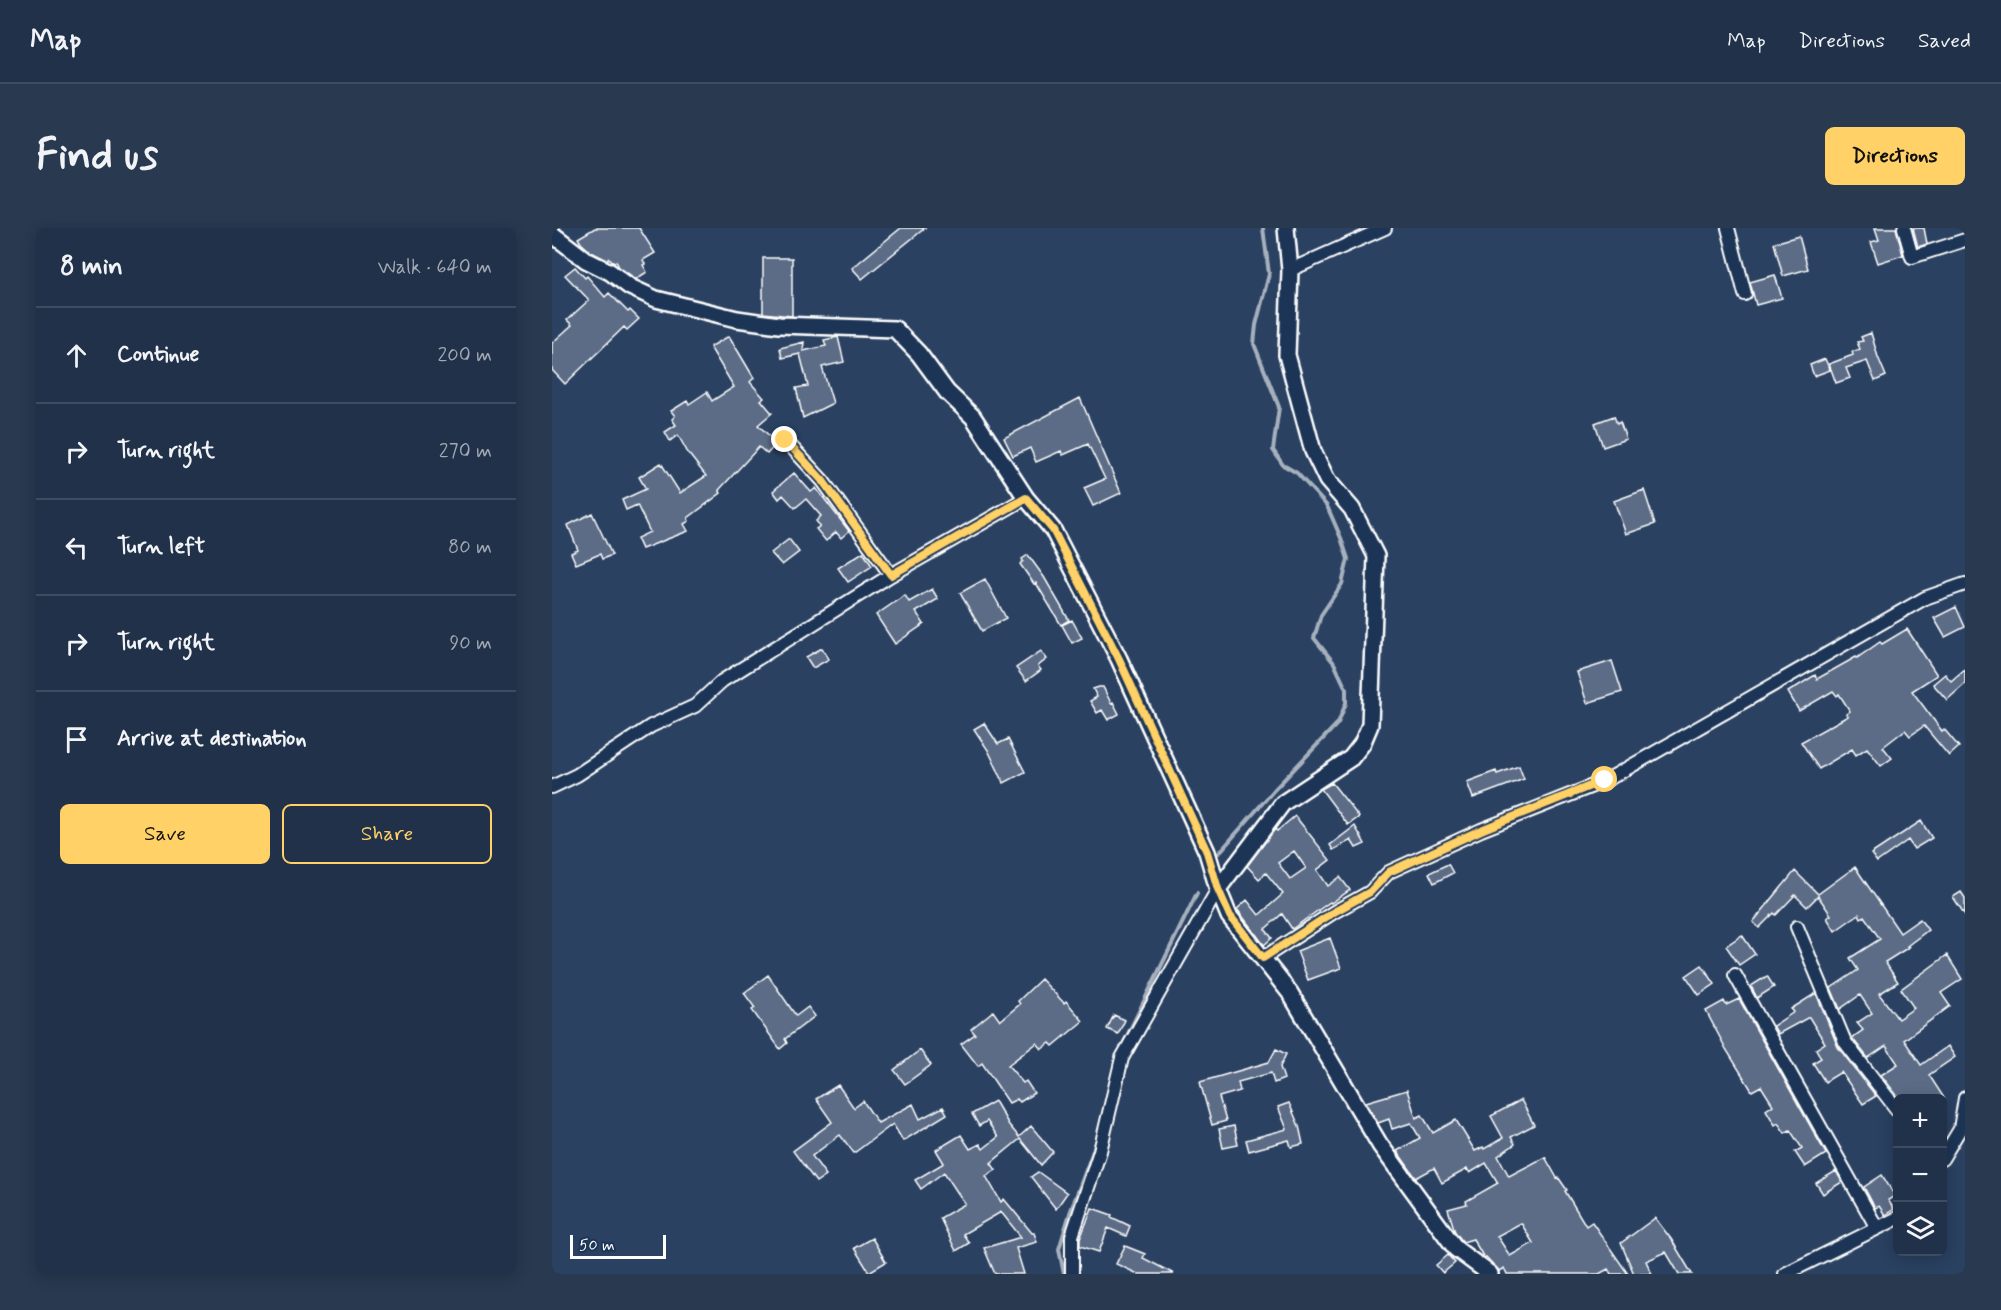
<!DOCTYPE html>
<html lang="en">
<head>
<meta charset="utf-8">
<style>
  body { margin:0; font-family:Mynerve,sans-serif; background:#283950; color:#f1f3f6 }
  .controls { position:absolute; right:18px; bottom:18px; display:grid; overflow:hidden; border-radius:9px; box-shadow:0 3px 15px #0003 }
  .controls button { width:54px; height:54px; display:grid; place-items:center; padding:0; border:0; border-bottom:2px solid #3d4c61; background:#203149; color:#f1f3f6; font:30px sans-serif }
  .scale { position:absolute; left:18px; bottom:15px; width:96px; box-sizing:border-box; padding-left:6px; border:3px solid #fff; border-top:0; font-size:16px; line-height:21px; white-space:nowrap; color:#fff; -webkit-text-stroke:4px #1d3557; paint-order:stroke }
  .stop { position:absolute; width:18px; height:18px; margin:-14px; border:4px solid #ffd166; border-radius:50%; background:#fff }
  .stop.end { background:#ffd166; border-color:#fff; box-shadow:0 2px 6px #0008 }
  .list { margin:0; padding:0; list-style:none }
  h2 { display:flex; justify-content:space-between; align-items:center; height:78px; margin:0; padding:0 24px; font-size:26px }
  h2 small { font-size:20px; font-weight:400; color:#a2a9b4 }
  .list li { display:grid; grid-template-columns:39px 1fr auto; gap:18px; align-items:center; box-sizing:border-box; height:96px; padding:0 24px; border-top:2px solid #3d4c61 }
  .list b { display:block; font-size:22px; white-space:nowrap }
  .list em { font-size:20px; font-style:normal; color:#a2a9b4 }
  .actions { display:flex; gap:12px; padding:18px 24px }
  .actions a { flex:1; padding:14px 0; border:2px solid #ffd166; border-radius:9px; text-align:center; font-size:21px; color:#ffd166 }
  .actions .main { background:#ffd166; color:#111 }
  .icon { flex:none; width:33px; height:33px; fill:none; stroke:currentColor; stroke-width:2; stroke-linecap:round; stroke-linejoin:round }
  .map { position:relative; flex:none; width:1413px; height:1046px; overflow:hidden; border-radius:9px }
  header { display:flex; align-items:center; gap:36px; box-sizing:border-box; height:84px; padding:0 30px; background:#203149; border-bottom:2px solid #3d4c61 }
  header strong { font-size:28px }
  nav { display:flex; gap:33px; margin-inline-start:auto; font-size:21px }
  .intro { display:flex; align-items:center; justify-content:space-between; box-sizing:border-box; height:144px; padding:0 36px }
  h1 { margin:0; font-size:42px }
  .button { padding:15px 27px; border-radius:9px; background:#ffd166; color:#111; font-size:21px; font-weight:700 }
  main { display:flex; gap:36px; padding:0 36px }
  aside { flex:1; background:#203149; border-radius:9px; box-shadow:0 3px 15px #0003 }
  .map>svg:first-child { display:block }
</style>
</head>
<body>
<header>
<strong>Map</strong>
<nav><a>Map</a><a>Directions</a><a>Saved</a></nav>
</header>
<div class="intro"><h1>Find us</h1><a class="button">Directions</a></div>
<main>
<aside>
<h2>8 min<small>Walk · 640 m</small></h2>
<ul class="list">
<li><svg class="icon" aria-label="ahead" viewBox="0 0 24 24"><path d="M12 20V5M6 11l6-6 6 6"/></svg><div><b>Continue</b></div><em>200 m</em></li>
<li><svg class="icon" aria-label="right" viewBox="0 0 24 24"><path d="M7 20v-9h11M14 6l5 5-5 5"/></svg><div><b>Turn right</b></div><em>270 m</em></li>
<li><svg class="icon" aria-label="left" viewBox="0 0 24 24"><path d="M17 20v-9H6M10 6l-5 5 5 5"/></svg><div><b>Turn left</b></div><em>80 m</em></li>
<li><svg class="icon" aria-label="right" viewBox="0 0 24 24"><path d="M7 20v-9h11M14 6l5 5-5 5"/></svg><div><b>Turn right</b></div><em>90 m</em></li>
<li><svg class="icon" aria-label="arrive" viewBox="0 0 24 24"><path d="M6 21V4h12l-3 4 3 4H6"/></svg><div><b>Arrive at destination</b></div></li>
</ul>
<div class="actions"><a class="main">Save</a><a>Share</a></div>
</aside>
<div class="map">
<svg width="1413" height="1046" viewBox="0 0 1413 1046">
  <rect width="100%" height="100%" fill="#2a4161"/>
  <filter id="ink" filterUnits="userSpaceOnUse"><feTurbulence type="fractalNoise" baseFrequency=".0167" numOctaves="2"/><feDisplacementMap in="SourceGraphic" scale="12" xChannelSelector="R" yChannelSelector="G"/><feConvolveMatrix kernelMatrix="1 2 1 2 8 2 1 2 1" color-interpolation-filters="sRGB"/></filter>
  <g filter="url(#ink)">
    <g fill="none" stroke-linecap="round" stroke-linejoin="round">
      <path stroke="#a7b1be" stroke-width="4" d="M667,625L722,562L786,495L794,475V461L782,435L762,410L769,387L790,356L796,331L789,310L775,278L745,245L731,237L721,222L727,179L702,116L704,97L717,46L711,0
        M571,816L645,665
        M512,1046L507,1021L518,985L544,915"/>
    </g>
    <path fill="#5b6c86" stroke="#fff" stroke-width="1.5" fill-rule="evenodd" d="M43,0H87L103,25L91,32L93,36L91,37L95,44L84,51L67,39L64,33L62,35L57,30L55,32L39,24L29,15L26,10Z
      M349,0H373L310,51L300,40Z
      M1323,0H1344L1351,27L1326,35L1319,14L1327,12Z
      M1361,0H1372L1375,16L1366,19Z
      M1247,8L1256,41L1231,48L1222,15Z
      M211,30H240V88L211,85Z
      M23,39L33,50L35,48L53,69L57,65L76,84L78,82L87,91L75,102L72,99L13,156L0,142V115L20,97L15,92L37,72L13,47Z
      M1223,47L1230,70L1204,77L1198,54Z
      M1319,105L1326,129L1334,148L1323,153L1315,133L1294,140L1298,150L1284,155L1277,136L1301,127L1300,124L1308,121L1305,114L1311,113L1309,109Z
      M177,108L202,150L198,154L212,170L209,172L220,185L206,197L225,215L215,226L207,219L167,262L169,265L136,290L137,293L132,296L136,303L90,321L85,310L98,304L85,277L74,282L70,272L94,261L87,249L109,235L128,265L154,248L136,225L126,207L118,213L113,204L124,197L120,191L123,188L119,183L135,173L137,176L155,164L160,173L182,159L158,119Z
      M286,109L292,134L270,139L281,175L251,190L244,160L256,158L248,126L230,130L228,120L252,114L251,123L274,118L272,112Z
      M1273,131L1278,142L1262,148L1258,137Z
      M528,170L569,265L541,278L532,260L553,251L536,216L511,227L509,223L484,234L478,220L461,228L452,210Z
      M1062,188L1065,196L1068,194L1074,211L1051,219L1043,195Z
      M242,245L259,264L264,260L297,303L289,310L284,304L274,313L264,301L268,298L264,293L269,288L254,271L243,280L231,267L227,271L221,263Z
      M1092,262L1103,296L1074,306L1062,273Z
      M40,285L60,327L50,331L48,326L24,336L19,325L26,322L16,297Z
      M237,311L247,324L230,337L219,325Z
      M311,324L320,338L296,354L286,340Z
      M476,327L492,349L517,392L509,397L484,355L482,356L468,336L471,333L470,331Z
      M433,351L454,390L430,403L408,365Z
      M380,361L386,371L364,384L372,396L343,416L324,387L353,367L357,374Z
      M1404,379L1413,399L1393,409L1382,390Z
      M520,392L530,410L520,415L510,397Z
      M1355,401L1385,447L1360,463L1390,503L1392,501L1407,519L1397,528L1372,498L1358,508L1353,502L1331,519L1340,530L1329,538L1315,520L1304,527L1300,521L1267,541L1249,514L1296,488L1294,486L1298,483L1287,466L1285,468L1281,463L1247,483L1236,464L1263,447L1265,451L1304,429L1305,430L1328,414L1330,416Z
      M270,420L277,431L261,440L254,429Z
      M489,423L495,431L486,438L489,442L474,453L464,440Z
      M1060,433L1070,464L1035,475L1025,444Z
      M1413,441V456L1395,472L1381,456L1393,446L1399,453Z
      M547,459H551L559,475L561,474L567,486L556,492L550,482L545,485L538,473L545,469L541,461Z
      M432,495L446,516L456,511L473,544L452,555L436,522L422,501Z
      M967,538L972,551L921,570L915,554L944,543L945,546Z
      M780,555L807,589L796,597L769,561Z
      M743,588L778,632L765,642L776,658L788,649L798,662L779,675L778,674L740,701L730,686L713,701L720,710L712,717L685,681L695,672L707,687L731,666L714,645L707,651L695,638L723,601L725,603ZM742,623L754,640L738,651L726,635Z
      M1369,593L1380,610L1362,621L1356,612L1325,634L1319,626Z
      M803,598L813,616L804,620L799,612L781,622L778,617Z
      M896,636L901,645L882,655L877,645Z
      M1303,639L1348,705L1368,691L1376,702L1355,718L1357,719L1333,734L1346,754L1327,766L1346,791L1362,780L1349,761L1395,727L1410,751L1389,765L1398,778L1352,812L1369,837L1396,818L1403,829L1377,847L1392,870H1347L1329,847L1346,836L1334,818L1316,830L1300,810L1311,802L1305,795L1320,785L1308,767L1288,781L1279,760L1306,742L1298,730L1328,711L1312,688L1309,690L1307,686L1283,703L1275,690L1279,687L1266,668L1255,679L1243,667L1224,687L1222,685L1207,700L1201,694L1243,643L1266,666Z
      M1409,664L1413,670V687L1401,669Z
      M1190,707L1203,726L1187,737L1174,718Z
      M778,710L789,740L756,752L745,723Z
      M1150,737L1163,756L1147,767L1134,748Z
      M216,747L244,788L256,779L263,788L233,811L235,815L228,821L200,782L203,780L192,765Z
      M1215,748L1222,759L1205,770L1199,758Z
      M489,751L512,775L514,773L531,793L501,818L498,815L490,821L485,815L456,837L471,855L474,853L482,865L468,874L465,871L457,875L430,835L426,838L409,816L423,806L419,801L441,783L448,793L468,776L466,773Z
      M1264,765L1286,819L1324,868L1311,876L1289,844L1273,854L1261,835L1269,830L1264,821L1273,815L1257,789L1226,806L1221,798L1242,784L1239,781Z
      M1187,771L1274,926L1253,939L1243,924L1250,920L1238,902L1233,905L1226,895L1223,897L1214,882L1221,877L1209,858L1200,863L1174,821L1154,783L1172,773L1174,777Z
      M562,787L573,792L566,806L555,801Z
      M724,821L734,826L728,839L732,851L722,855L719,845L686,854L688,863L667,869L674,893L660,897L648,854L717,834Z
      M368,822L379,837L353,856L342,842Z
      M286,857L302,880L311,873L326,895L361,876L368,891L391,879L395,886L351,913L341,896L302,925L288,907L260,928L274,947L264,954L241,923L280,894L264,871Z
      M855,862L864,890L870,887L881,905L904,892L923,923L931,919L932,921L951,910L939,888L969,872L982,897L959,909L963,916L946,928L957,948L993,929L1005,950L1006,949L1015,962L1013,963L1034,998L1040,994L1076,1046H1059L1056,1041L1047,1046H955L952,1040L947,1043L934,1029L932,1030L921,1011L911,1014L903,1004L896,981L915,976L914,973L946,955L934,935L918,945L915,941L890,955L882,940L864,950L845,923L868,910L859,895L840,901L837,891L826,895L814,874ZM969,995L981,1015L958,1028L945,1008Z
      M443,873L457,897L467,909L479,898L501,924L489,937L468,911L439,935L444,942L434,948L449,974L452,971L480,1005H482L485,1014L464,1020L472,1046H443L432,1020L469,1009L449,984L411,1006L417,1015L404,1023L388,990L413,976L392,944L369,961L363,952L392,935L384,922L409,907L418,921L428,916L431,921L446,909L435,893L427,898L420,886Z
      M737,875L747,898L751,916L739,919L737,912L697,923L694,912L735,901L726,879Z
      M682,898L686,917L671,920L667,901Z
      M1284,943L1290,954L1271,966L1264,955Z
      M486,944L515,965L504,981L479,949Z
      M1330,947L1343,968L1336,972L1342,981L1333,987L1327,978L1323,980L1312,959Z
      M540,980L560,987L559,989L578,998L574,1008L556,1000L547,1024L528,1018V1011Z
      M1103,990L1119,1011L1140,1046H1127L1114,1024L1094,1033L1100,1046H1082L1069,1015Z
      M320,1010L334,1034L317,1044L302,1020Z
      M573,1018L593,1026L591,1030L622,1046H586L564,1036Z
      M896,1027L903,1035L891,1045L884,1037Z"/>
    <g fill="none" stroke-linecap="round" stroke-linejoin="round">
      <g stroke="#fff" stroke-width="16">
        <path id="minor" d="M1176,0L1193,66
          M1352,0L1360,29L1413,12
          M738,42L833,0
          M233,212L271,253L339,347
          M0,559L25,547L99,498L143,478L170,453L339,347L474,270
          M1245,699L1293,814L1346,883
          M711,730L782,684L818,664L837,644L929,602L1053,553L1373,370L1413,356
          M1183,747L1325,1000
          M1390,931L1408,901L1413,870
          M520,1046V1008L548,923L570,830L666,661
          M1233,1046L1346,990"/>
      </g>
      <g stroke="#fff" stroke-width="20">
        <path id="tertiary" d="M0,6L34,32L58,44L78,59L104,71L185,91L227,97L343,101L367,126L395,164L421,189L474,270L501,302L567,431L655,624L666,661L677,688L738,765L828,917L904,1021L938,1046
          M666,661L731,575L799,530L810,516L818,497L824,328L800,281L775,252L761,223L735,127L738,42L734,0"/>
      </g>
      <use href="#minor" stroke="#1d3557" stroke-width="12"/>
      <use href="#tertiary" stroke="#1d3557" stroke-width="15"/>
    </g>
  </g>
  <g fill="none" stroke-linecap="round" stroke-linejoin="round" filter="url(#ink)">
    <path stroke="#ffd166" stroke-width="8" d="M233,212L271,253L339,347L474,270L501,302L567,431L655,624L666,661L678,688L711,730L782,684L818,664L837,644L929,602L1053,552"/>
  </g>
</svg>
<div class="controls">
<button>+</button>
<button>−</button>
<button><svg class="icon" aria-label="layers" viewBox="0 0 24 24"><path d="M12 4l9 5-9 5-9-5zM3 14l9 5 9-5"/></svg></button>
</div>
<div class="scale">50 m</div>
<div class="stop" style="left:1053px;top:552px"></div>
<div class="stop end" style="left:233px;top:212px"></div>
</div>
</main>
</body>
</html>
